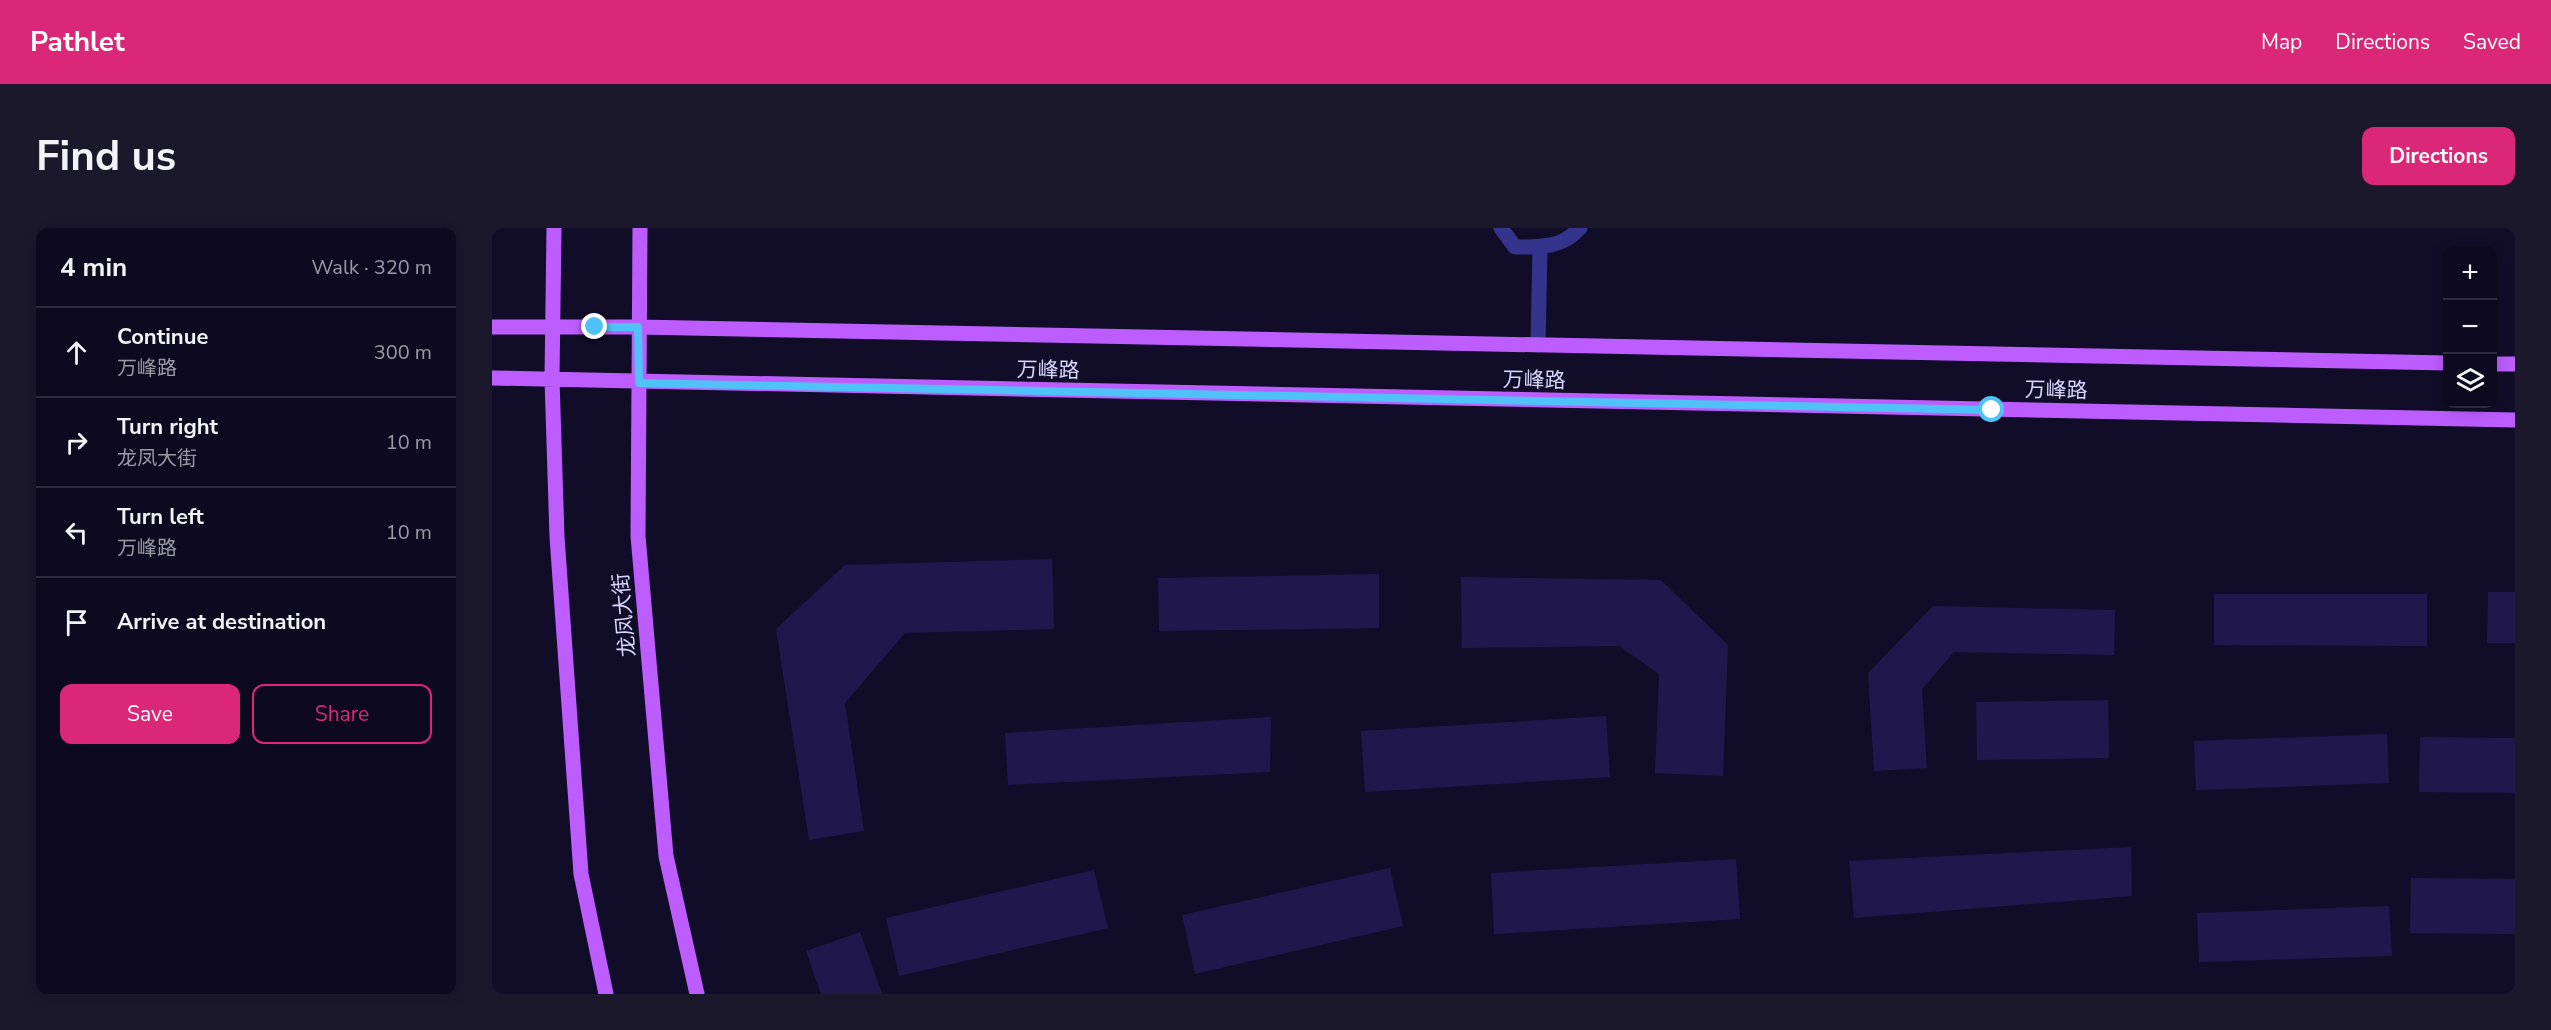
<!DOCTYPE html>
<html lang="en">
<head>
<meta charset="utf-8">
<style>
  body { margin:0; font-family:"Nunito Sans","Noto Sans SC",sans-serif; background:#1b182c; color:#f1f3f6 }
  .controls { position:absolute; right:18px; top:18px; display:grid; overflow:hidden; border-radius:12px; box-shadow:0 3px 15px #0003 }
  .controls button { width:54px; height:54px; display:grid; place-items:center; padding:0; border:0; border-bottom:2px solid #2d2b3d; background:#0d0a1f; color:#f1f3f6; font:30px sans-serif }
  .stop { position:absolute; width:18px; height:18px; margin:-14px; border:4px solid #4fc3f7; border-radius:50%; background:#fff }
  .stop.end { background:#4fc3f7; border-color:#fff; box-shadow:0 2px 6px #0008 }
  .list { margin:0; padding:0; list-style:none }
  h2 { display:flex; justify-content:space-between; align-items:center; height:78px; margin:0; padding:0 24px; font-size:26px }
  h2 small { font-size:20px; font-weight:400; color:#9a9aa4 }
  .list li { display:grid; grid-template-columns:39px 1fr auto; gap:18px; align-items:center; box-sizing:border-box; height:90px; padding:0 24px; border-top:2px solid #2d2b3d }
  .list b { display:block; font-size:22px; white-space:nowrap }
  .list p { margin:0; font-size:20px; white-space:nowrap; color:#9a9aa4 }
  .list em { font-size:20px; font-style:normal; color:#9a9aa4 }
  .actions { display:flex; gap:12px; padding:18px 24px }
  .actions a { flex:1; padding:14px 0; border:2px solid #db2777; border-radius:12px; text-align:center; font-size:21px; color:#db2777 }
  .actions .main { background:#db2777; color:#fff }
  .icon { flex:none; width:33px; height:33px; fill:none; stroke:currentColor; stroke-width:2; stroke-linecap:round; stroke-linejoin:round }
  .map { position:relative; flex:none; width:2023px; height:766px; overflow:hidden; border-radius:12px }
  header { display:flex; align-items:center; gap:36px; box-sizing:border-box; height:84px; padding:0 30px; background:#db2777; color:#fff }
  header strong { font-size:28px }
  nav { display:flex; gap:33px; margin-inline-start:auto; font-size:21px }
  .intro { display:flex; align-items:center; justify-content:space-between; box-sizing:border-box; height:144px; padding:0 36px }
  h1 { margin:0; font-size:42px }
  .button { padding:15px 27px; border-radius:12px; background:#db2777; color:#fff; font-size:21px; font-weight:700 }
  main { display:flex; gap:36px; padding:0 36px }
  aside { flex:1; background:#0d0a1f; border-radius:12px; box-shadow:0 3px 15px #0003 }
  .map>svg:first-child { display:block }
</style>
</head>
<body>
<header>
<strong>Pathlet</strong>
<nav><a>Map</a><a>Directions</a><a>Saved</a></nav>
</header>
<div class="intro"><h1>Find us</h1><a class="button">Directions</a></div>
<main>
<aside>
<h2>4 min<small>Walk · 320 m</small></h2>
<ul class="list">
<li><svg class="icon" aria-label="ahead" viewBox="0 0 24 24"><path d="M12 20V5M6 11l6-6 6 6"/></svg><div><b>Continue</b><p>万峰路</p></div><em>300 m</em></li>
<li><svg class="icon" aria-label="right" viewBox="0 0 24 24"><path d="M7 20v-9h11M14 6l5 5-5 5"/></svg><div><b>Turn right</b><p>龙凤大街</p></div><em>10 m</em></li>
<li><svg class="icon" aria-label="left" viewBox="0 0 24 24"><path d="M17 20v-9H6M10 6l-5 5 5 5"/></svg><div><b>Turn left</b><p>万峰路</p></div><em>10 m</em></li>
<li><svg class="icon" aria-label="arrive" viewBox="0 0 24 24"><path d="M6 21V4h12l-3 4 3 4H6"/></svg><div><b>Arrive at destination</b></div></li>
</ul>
<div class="actions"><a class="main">Save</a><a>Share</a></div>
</aside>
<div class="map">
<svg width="2023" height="766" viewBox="0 0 2023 766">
  <rect width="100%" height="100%" fill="#110d29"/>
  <path fill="#20184c" d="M560,331L562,401L413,405L353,475L372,603L317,612L284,401L353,337Z
    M887,346V400L667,403L666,350Z
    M969,349L1169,352L1236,417L1231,548L1163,545L1167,446L1127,418L970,420Z
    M1996,364H2023V415H1995Z
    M1722,366H1935V418L1722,417Z
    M1441,378L1623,382L1622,427L1462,424L1430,461L1435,540L1382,543L1376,445Z
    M1616,472L1617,530L1485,532L1484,474Z
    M1114,488L1118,549L873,564L869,503Z
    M779,489L778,544L516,557L513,505Z
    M1895,506L1897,555L1704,562L1702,513Z
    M1928,509L2023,510V565L1927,564Z
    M1639,619L1640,668L1362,690L1357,633Z
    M1244,631L1248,691L1002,706L999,645Z
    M898,640L911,698L703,746L690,687Z
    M602,642L616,700L407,748L394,690Z
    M1919,650L2023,651V706L1918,705Z
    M1897,678L1900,728L1707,734L1705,685Z
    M368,704L390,766H329L314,723Z"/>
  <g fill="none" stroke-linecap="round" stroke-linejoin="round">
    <path stroke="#34348d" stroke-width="15" d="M1009,0L1023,19C1049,19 1070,20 1088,0
      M1046,117L1048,19"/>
    <path stroke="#bd5dff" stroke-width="15" d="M62,0L60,151L65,309L89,646L114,766
      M148,0L146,308L174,628L205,766
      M0,99H146L1956,135
      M2000,136H2023
      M0,150L2023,192"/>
  </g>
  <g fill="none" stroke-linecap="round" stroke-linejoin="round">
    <path stroke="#4fc3f7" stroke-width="8" d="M103,99H146L147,155L1500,182"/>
  </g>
  <g text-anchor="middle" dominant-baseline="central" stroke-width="6" stroke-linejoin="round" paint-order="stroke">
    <g font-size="21" fill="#d9d6ff" stroke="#110d29">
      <text transform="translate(556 142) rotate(1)">万峰路</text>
      <text transform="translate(1042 152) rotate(1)">万峰路</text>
      <text transform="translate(1564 162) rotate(1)">万峰路</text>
      <text transform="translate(132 387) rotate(-95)">龙凤大街</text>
    </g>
  </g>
</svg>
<div class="controls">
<button>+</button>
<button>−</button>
<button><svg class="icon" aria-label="layers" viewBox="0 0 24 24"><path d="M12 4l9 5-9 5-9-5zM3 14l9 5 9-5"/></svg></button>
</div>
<div class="stop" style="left:1500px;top:182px"></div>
<div class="stop end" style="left:103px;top:99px"></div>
</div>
</main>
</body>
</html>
